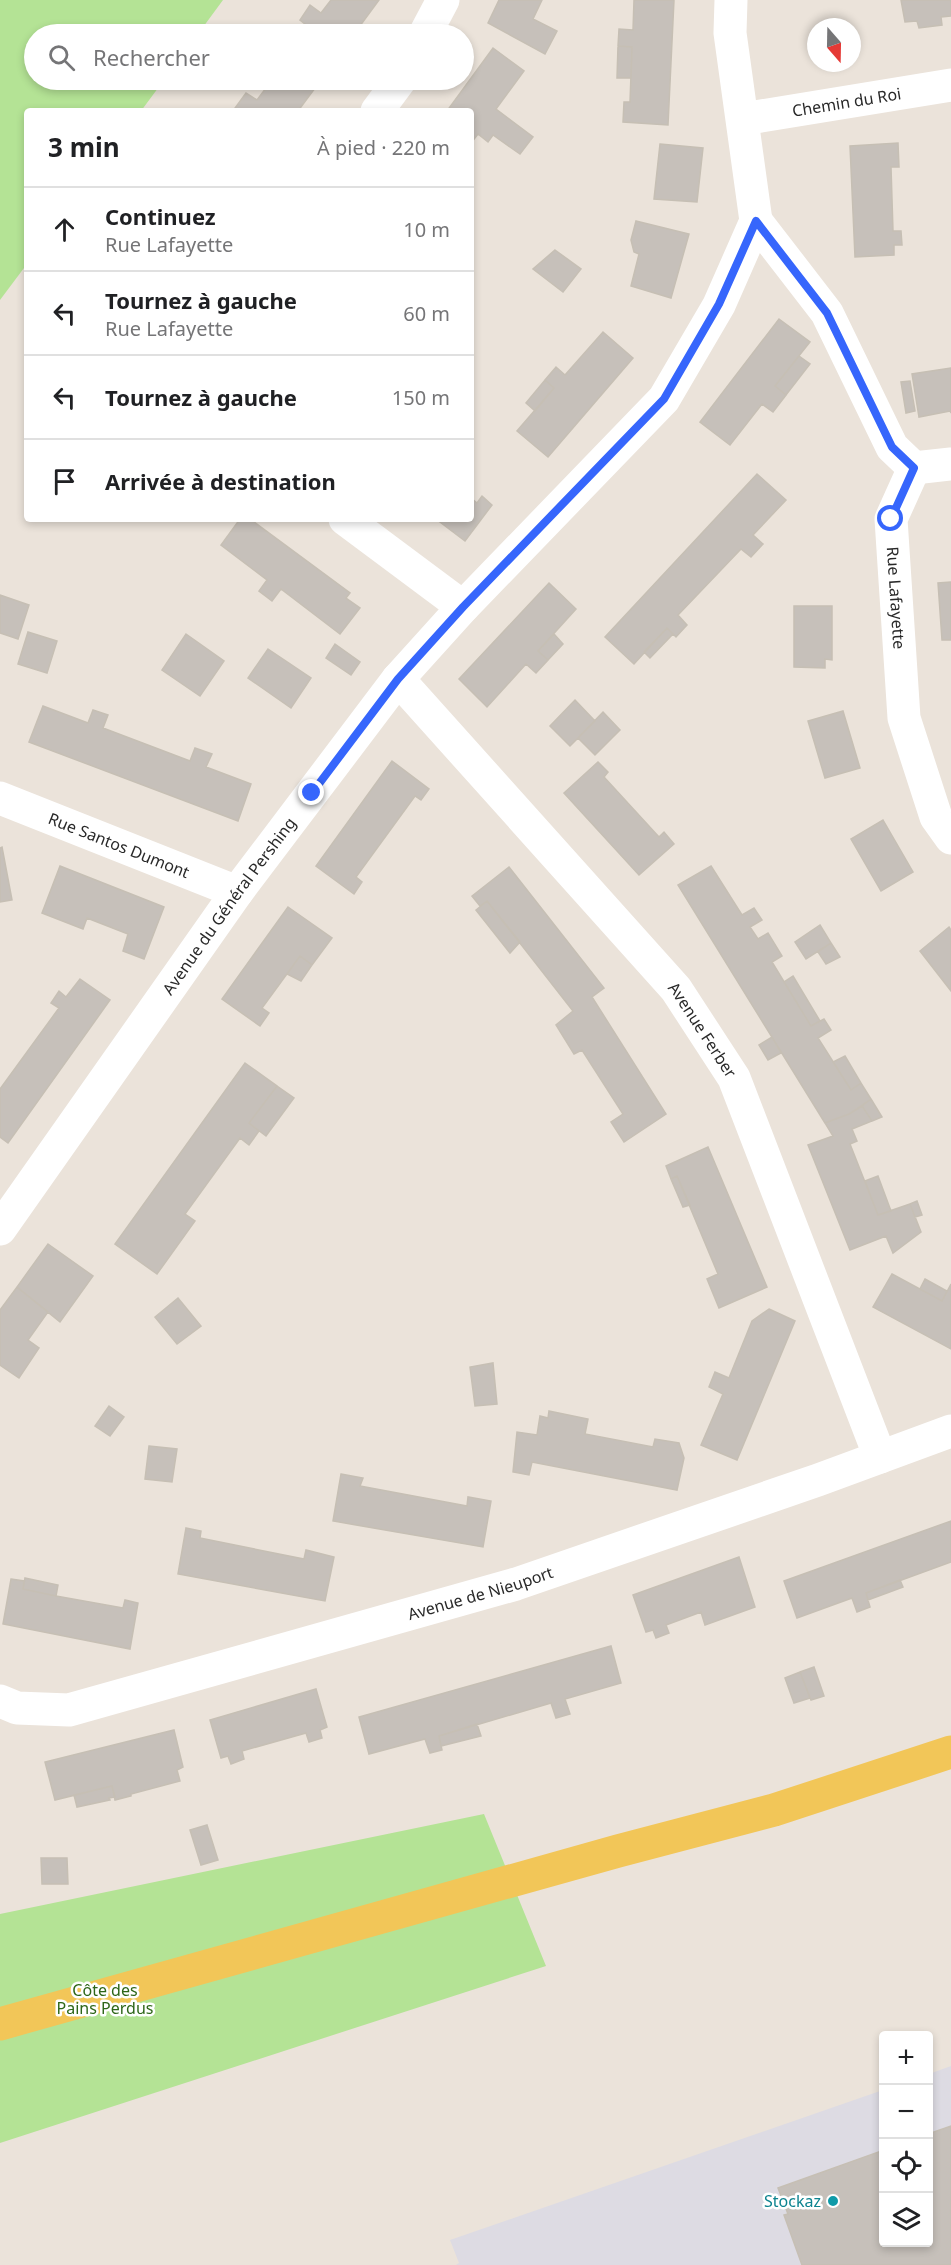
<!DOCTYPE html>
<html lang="fr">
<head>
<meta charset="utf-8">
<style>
  body { margin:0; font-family:"Noto Sans",sans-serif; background:#f2f2f2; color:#202124 }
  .controls { position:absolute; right:18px; bottom:18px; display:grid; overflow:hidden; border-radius:6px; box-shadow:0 3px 9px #0003 }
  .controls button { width:54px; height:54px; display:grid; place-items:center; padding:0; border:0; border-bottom:2px solid #e0e0e0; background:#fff; color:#202124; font:30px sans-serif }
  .compass { position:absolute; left:807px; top:18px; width:54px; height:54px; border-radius:50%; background:#fff; box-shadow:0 3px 9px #0003; rotate:160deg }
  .stop { position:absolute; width:18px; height:18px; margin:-14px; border:4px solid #3666fc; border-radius:50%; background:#fff }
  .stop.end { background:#3666fc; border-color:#fff; box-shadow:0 2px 6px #0008 }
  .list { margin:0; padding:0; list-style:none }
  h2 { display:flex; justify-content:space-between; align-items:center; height:78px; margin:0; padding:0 24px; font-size:26px }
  h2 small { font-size:20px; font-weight:400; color:#757577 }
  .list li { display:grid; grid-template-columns:39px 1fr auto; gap:18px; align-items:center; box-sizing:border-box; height:84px; padding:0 24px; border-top:2px solid #e0e0e0 }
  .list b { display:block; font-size:22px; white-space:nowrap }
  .list p { margin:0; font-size:20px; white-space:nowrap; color:#757577 }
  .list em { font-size:20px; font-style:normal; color:#757577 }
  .icon { flex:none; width:33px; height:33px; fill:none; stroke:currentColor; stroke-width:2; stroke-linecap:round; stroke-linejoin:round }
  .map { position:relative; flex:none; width:951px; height:2265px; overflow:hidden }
  .search { position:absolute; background:#fff; box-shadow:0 3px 9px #0003; left:24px; top:24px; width:450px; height:66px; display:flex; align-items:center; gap:15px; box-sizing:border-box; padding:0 21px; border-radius:33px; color:#757577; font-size:22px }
  .panel { position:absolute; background:#fff; box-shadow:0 3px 9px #0003; left:24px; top:108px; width:450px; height:414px; border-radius:6px }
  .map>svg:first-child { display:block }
</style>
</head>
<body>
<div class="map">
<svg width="951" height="2265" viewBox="0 0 951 2265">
  <rect width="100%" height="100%" fill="#ebe3da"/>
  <path fill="#dddbe3" d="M951,2066V2265H456L459,2263L450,2240L883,2090L884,2242H928L929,2074Z"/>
  <path fill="#b4e395" d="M0,0H223L198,34H34V80H164L141,111H27V264L0,300Z
    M484,1814L546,1966L0,2143V1914Z"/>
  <path fill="#c6c0ba" stroke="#c6bfb4" stroke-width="1.5" d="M331,0H379L354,34H305L310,28L300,20L310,5L321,13Z
    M499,0H542L533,19L557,31L545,54L488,23Z
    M634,0H674L668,125L623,122L624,102H630L632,47L618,46L619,29L633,30Z
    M901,0H951V16L941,17L942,25L919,28L917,21L905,22Z
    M618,46L632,47L631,78H617Z
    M493,48L524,71L496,109L533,137L520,154L493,135L488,142L478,134L471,143V111H447Z
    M272,80H321L298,111H239L235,108L246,93L257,100Z
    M898,143L899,167H891L893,231H901L902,245H894V255L855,257L850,146Z
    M660,144L703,148L697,202L654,199Z
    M636,221L689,234L671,298L631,286L639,254L634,252L631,240Z
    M555,250L581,269L563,292L533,269Z
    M779,319L810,342L775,386L786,395L773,412L762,404L730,445L700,422Z
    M603,332L633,358L548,457L517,431L554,388L545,380L556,367L565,375Z
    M799,356L810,364L786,395L775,386Z
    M951,368V413L950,411L919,417L912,374Z
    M545,380L554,388L535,411L526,403Z
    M910,381L915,411L906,413L901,382Z
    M757,474L786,500L753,535L763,544L751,557L741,549L678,615L687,625L676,637L667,628L634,664L605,637Z
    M482,496L492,505L465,541L436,519H471V498L477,503Z
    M240,519H250L350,593L346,598L360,608L340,634L281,589L272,601L259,591L267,580L221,545Z
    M951,582V640H942L938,583Z
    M549,583L576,609L538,651L548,660L536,673L526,664L487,707L459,679Z
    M0,595L29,605L18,639L0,633Z
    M794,606H832V660L825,659V668L794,667Z
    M667,628L673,634L650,658L644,652Z
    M28,632L57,641L47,673L18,664Z
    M186,634L224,661L200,696L162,670Z
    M554,634L563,644L548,660L538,651Z
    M335,644L360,662L351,675L326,658Z
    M268,649L311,678L291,708L248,678Z
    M575,700L595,721L570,746L550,726Z
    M43,706L88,723L93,710L108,715L103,728L190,761L195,748L212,754L206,767L251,784L238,821L29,742Z
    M843,711L860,768L825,778L808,721Z
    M603,712L620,730L595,755L578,738Z
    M392,761L429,789L421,800L415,796L356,877L362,882L354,894L316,866Z
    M598,762L608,772L604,777L659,837L664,832L674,844L639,875L564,793Z
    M883,820L913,872L881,891L851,839Z
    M2,847L12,900L0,902V848Z
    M60,866L164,907L144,959L123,951L128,934L87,918L83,929L42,913Z
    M711,866L742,915L754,908L762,920L750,927L758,939L768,933L782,956L772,962L811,1026L824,1019L831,1030L818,1038L851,1090L861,1083L871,1099L849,1114L825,1123L678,885Z
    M509,867L604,988L592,997L666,1114L624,1142L611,1122L623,1114L582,1050L574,1054L556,1025L573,1011L487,901L480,906L472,896Z
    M487,901L520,942L510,953L476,910Z
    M288,907L332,938L312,965L300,956L262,1008L269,1013L260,1026L222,999Z
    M820,925L831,943L806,959L795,942Z
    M949,927L951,930V991L920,951Z
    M831,943L840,957L826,964L818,952Z
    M300,956L312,965L301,981L287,974Z
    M793,976L820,1021L811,1026L784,982Z
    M80,979L110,1000L8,1143L0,1137V1089L59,1008L51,1003L59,991L66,997Z
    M772,1037L781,1053L768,1060L759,1045Z
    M845,1056L861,1083L851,1090L833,1062Z
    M245,1063L277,1086L249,1123L259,1131L249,1145L240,1138L185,1214L195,1221L157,1274L115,1244Z
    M277,1086L294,1098L266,1136L249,1123Z
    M871,1099L882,1117L872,1121L862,1106Z
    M862,1106L872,1121L852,1129L857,1141L850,1144L878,1215L910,1204L921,1232L893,1253L886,1236L850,1250L808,1145L833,1136L825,1123L849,1114Z
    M708,1147L767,1287L719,1308L707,1279L718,1274L677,1176L671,1179L666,1166Z
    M677,1176L690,1205L683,1207L671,1179Z
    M878,1176L891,1211L878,1215L865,1181Z
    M917,1201L922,1215L915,1217L910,1204Z
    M48,1244L93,1276L60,1322L17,1287Z
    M892,1274L942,1301L951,1284V1349L873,1307Z
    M925,1279L947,1291L942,1301L920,1289Z
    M17,1287L48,1312L28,1340L39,1348L19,1378L0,1365V1310Z
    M178,1298L201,1326L177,1344L155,1317Z
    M769,1309L795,1321L737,1460L701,1445L723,1394L709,1387L715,1372L729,1378L752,1321Z
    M493,1363L497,1404L475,1406L470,1367Z
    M109,1406L124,1417L110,1436L95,1426Z
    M549,1411L588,1419L585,1434L653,1447L655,1439L679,1443L684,1458L677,1490L532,1462L529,1475L513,1472L517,1432L537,1435L540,1416L548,1418Z
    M149,1446L177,1449L172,1482L145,1479Z
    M341,1474L363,1478L360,1486L467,1506L468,1497L491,1501L483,1547L333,1521Z
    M951,1521V1562L866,1593L870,1607L857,1612L852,1598L797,1618L784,1581Z
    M186,1528L201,1531L200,1538L304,1559L306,1550L334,1557L325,1601L178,1574Z
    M739,1557L755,1607L705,1625L701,1612L666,1625L669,1633L656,1638L653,1630L646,1632L633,1595Z
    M25,1578L58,1585L56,1596L23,1589Z
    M11,1579L24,1581L23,1589L56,1596L123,1608L125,1600L138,1603L130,1649L3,1624Z
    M900,1580L903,1587L868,1600L866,1593Z
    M611,1646L621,1683L565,1699L570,1714L556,1718L551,1703L439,1736L442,1750L430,1753L425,1739L369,1754L359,1717Z
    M814,1667L824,1696L811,1700L800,1672Z
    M800,1672L810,1698L794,1703L785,1678Z
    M316,1689L327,1727L320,1730L322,1738L309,1742L306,1733L242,1751L244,1759L231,1764L228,1756L221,1758L210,1720Z
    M477,1724L481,1736L441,1746L439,1736Z
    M174,1730L183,1767L177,1770L180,1781L131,1794V1796L115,1800L112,1786L55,1800L45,1762Z
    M112,1786L115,1797L109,1798L110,1800L77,1807L74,1795Z
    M207,1825L218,1860L201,1865L190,1830Z
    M41,1858H67L68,1884H42Z
    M951,2126V2265H802L784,2215L788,2214L778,2188L884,2150V2242H928V2134Z"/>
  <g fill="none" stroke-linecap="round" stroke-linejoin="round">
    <g stroke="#fff" stroke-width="33">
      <path d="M425,34L443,0"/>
      <path d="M377,111L400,80"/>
      <path id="s1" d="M743,119L951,85"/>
      <path d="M756,221L827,313L892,447L914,468"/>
      <path id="s2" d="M914,468L891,519L904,718L936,817L951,838"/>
      <path d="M914,468L951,464"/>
      <path d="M345,519L463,607"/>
      <path id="s3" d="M398,679L676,989L734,1078L880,1457"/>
      <path id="s4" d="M0,798L237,892"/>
      <path id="s5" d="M0,1229L237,892L398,679L463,607L664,399L719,305L756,221L730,33L731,0"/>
      <path id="s6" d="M0,1701L17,1708L69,1710L516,1584L818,1480L951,1431"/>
    </g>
    <path stroke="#f2c658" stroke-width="33" d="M0,2024L618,1851L774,1810L951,1752"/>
  </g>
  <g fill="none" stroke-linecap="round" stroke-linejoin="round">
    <path stroke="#3666fc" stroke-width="8" d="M312,793L398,679L463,607L664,399L719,304L756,221L827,313L892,447L914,468L891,519"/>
  </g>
  <circle fill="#0f9aa8" stroke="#fff" stroke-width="2" cx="833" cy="2201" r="6"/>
  <g text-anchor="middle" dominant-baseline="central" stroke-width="5" stroke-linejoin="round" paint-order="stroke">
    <g font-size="16" fill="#292929" stroke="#fff">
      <text stroke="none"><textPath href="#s1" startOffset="105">Chemin du Roi</textPath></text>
      <text stroke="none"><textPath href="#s2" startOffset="135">Rue Lafayette</textPath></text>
      <text stroke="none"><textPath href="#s4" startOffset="128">Rue Santos Dumont</textPath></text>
      <text stroke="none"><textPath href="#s5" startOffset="396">Avenue du Général Pershing</textPath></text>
      <text stroke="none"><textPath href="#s3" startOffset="465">Avenue Ferber</textPath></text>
      <text stroke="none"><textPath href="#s6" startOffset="498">Avenue de Nieuport</textPath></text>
    </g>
    <g font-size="16" fill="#2d6618" stroke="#fff">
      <text x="105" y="1990">Côte des<tspan x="105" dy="18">Pains Perdus</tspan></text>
    </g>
    <g font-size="16" fill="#0d838f" stroke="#fff" text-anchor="end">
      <text x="821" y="2201">Stockaz</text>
    </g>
  </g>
</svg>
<div class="controls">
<button>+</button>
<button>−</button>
<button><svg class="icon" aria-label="locate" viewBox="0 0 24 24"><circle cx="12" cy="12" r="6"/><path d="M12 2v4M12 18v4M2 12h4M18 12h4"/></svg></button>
<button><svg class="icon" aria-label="layers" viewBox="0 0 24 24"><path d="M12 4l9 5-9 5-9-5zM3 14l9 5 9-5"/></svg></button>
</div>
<svg class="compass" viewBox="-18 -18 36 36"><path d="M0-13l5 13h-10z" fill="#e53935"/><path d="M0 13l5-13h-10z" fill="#757577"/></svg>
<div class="stop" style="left:891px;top:519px"></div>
<div class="stop end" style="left:312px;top:793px"></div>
<div class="search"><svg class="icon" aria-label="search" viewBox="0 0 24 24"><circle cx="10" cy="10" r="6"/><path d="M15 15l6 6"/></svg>Rechercher</div>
<section class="panel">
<h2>3 min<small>À pied · 220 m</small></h2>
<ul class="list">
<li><svg class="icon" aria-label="ahead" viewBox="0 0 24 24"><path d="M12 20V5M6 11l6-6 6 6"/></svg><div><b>Continuez</b><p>Rue Lafayette</p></div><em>10 m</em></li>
<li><svg class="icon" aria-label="left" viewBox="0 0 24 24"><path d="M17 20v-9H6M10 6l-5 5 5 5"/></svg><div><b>Tournez à gauche</b><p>Rue Lafayette</p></div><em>60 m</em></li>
<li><svg class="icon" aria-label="left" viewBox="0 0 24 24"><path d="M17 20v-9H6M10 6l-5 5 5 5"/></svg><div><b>Tournez à gauche</b></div><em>150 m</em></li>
<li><svg class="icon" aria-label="arrive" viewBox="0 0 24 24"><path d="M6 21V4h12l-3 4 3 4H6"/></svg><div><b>Arrivée à destination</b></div></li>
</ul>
</section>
</div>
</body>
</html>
